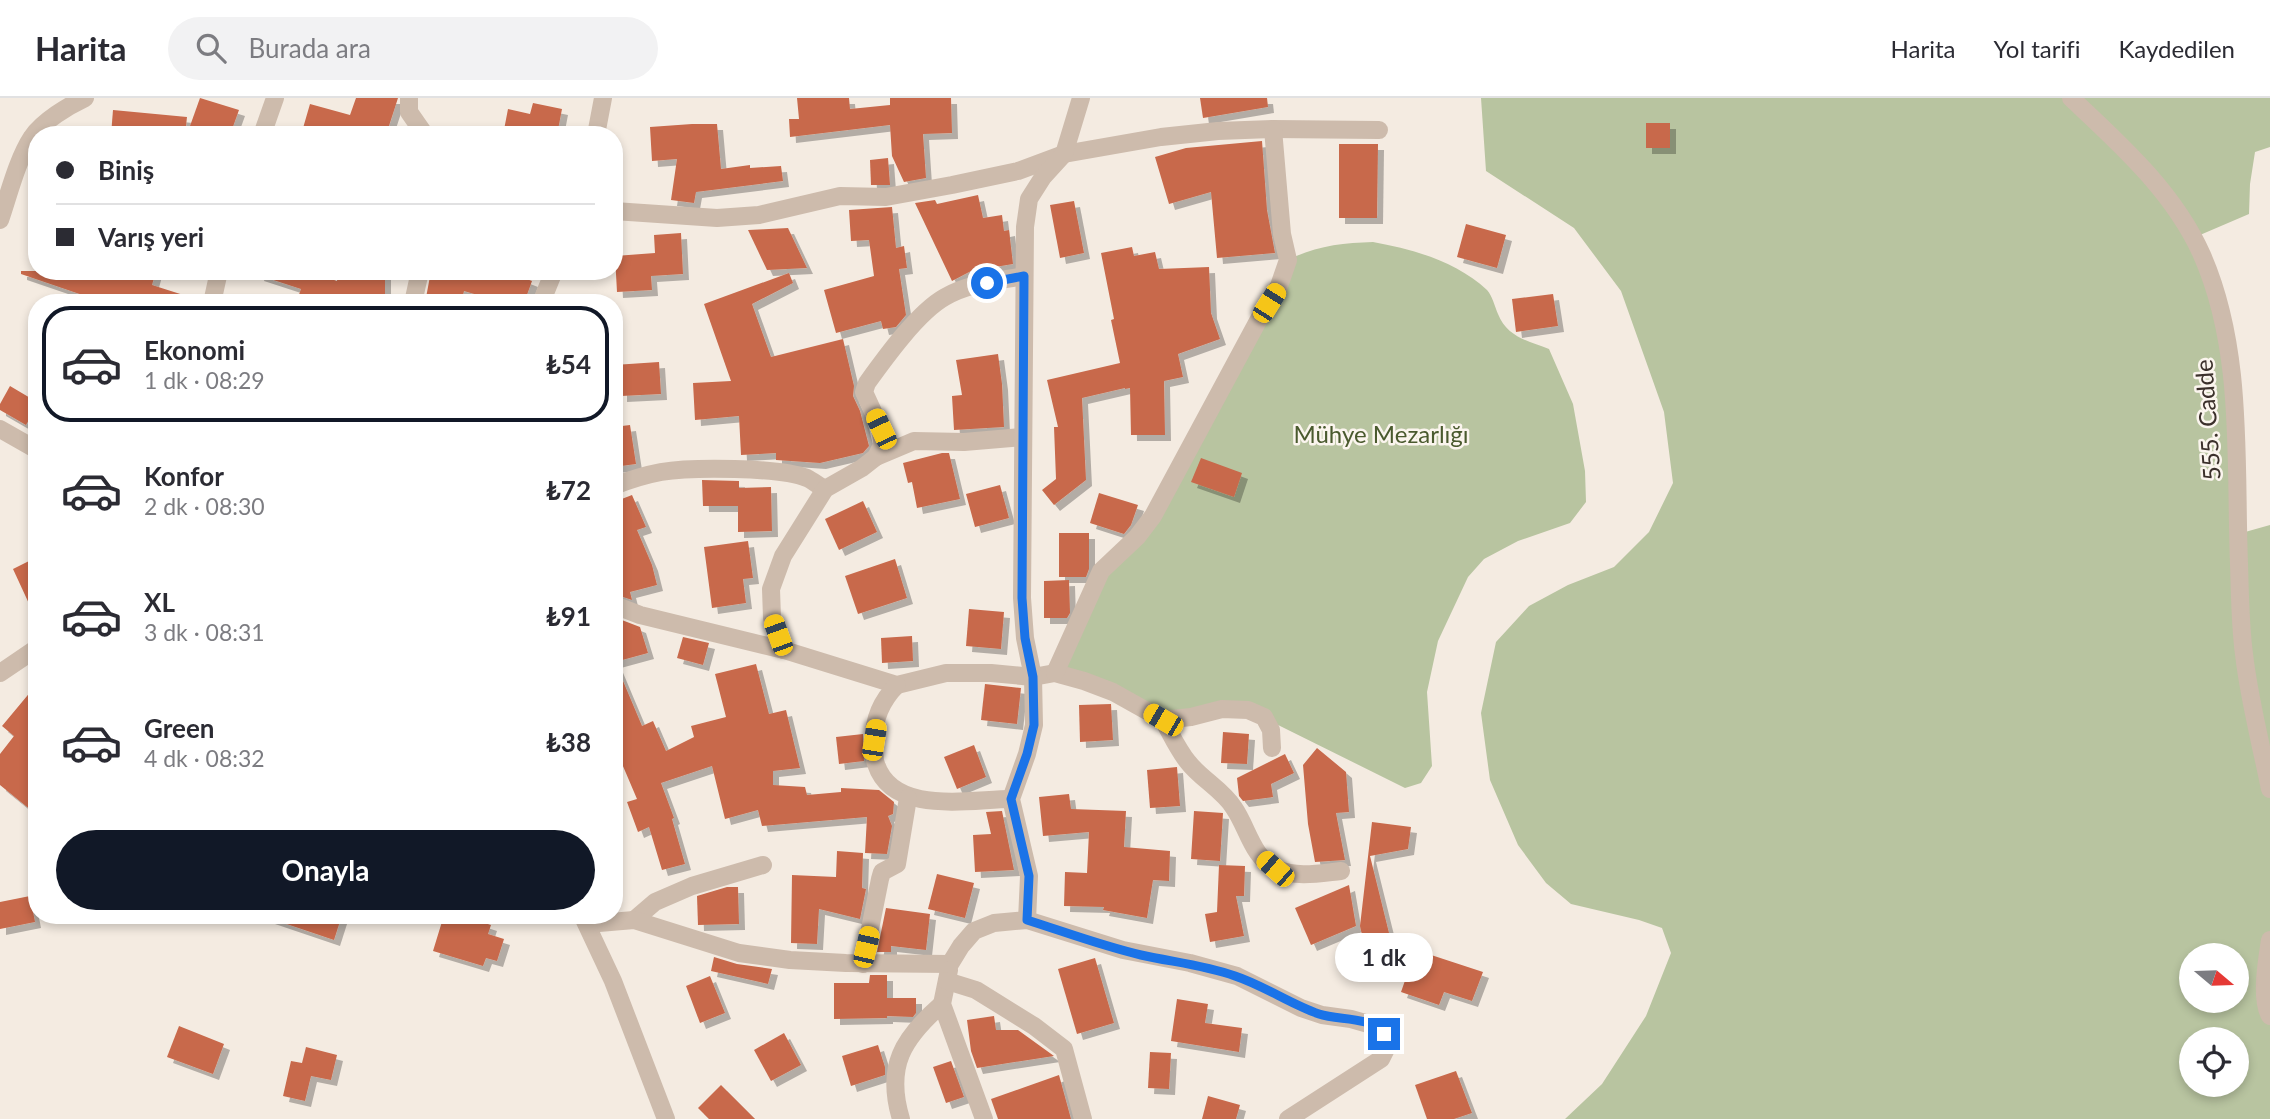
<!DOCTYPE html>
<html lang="tr">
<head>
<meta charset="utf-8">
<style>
  :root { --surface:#fff; --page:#f2f2f3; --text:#2b2b33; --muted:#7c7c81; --line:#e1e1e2; --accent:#111827 }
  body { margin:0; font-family:Lato,sans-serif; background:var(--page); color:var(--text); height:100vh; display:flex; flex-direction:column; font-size:26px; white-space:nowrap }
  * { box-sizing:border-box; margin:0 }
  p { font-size:23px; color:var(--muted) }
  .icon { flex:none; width:38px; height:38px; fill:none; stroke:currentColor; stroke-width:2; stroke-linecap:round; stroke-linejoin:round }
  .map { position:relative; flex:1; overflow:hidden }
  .drawer { position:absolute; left:28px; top:196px; width:595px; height:630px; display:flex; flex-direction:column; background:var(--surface); border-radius:28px; box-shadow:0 4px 10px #0003 }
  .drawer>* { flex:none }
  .hud { position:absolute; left:28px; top:28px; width:595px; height:154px; border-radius:28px; box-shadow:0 4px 10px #0003; display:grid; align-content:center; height:154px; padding:0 28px; background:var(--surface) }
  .needle { width:46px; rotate:109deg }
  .tools { position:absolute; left:2179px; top:845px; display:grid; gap:14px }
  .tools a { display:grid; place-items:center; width:70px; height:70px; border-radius:50%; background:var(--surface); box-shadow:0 4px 10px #0003; font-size:35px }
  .end { position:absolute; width:32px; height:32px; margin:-16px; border:9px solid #1a73e8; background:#fff; box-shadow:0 0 0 4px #fff }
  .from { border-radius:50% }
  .bubble { position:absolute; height:49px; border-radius:24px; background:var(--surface); box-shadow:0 4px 10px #0003; font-size:23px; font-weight:700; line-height:49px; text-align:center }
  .car { position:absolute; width:21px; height:42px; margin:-21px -10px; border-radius:9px; box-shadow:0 0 5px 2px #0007; background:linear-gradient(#f5c518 24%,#345 0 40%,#f5c518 0 76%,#345 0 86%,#f5c518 0) }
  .hud b { display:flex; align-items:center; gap:24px; height:66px; font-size:26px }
  .hud b+b { border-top:2px solid var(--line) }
  .hud i { width:18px; height:18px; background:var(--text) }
  ul { padding:12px 0 0; list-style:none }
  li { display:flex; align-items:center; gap:21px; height:116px; margin:0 14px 10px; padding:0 14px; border:4px solid transparent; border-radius:28px }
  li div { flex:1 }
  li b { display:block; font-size:26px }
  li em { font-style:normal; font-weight:700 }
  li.current { border-color:var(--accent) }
  li>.icon { width:63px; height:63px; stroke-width:1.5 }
  .action { display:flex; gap:14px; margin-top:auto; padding:14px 28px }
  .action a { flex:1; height:80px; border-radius:42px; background:var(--accent); color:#fff; font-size:28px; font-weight:700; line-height:80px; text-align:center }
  header { display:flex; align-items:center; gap:42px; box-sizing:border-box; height:98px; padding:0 35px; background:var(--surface); border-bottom:2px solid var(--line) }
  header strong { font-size:33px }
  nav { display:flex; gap:38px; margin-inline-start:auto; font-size:24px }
  .search { width:490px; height:63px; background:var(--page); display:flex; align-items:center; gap:18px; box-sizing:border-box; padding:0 24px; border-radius:38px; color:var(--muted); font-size:26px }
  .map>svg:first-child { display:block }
  .green { fill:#b8c4a0; fill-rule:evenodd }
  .building { fill:#c8694b; filter:url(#shadow) }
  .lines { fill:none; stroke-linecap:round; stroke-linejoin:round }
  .minor { stroke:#cdbbac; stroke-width:18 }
  .route { stroke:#1a73e8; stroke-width:9 }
  .labels { text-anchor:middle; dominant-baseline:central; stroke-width:5; stroke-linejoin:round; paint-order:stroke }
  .street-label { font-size:24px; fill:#3b302b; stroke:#fbf5ee }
  .park-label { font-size:24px; fill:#4a5a2e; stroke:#fbf5ee }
</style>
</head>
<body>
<header>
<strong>Harita</strong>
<div class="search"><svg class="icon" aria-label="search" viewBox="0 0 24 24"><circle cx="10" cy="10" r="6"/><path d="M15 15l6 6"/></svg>Burada ara</div>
<nav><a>Harita</a><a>Yol tarifi</a><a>Kaydedilen</a></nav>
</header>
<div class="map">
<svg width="2270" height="1021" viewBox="0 0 2270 1021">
  <defs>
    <filter id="shadow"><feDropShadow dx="6" dy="6" stdDeviation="0" flood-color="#0004"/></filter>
  </defs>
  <rect width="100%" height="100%" fill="#f4ebe1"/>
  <g class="green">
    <path d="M1481,0h789v49l-15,5 -5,32 -1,30 -56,24 27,69 18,227 32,-9v594h-705l37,-35 44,-68 25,-63 -9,-25 -23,-8 -68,-16 -25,-21 -28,-38 -28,-65 -9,-67 15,-71 33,-36 39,-21 46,-18 35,-35 24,-49 -9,-71 -43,-121 -47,-63 -88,-57zM2191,858h45v45h-45zM2191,942h45v45h-45z"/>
    <path d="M1373,144c39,7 83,19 114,48 5,5 8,17 11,24 9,23 30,27 51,35l24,55 12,67 1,31 -16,21 -52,18 -34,18 -16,18 -30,64 -11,51 5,74 -11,17 -16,5 -157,-78 -85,10 -108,-47 46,-102 36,-34 151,-277c27,-14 54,-17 85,-18z"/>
  </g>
  <g class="building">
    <polygon points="200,0 239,12 230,37 214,37 190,28"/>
    <polygon points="356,0 398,0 386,37 301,37 310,6 350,17"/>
    <polygon points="797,0 849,0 850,11 890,7 890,0 951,0 952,35 923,36 926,80 904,84 892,58 890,27 790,39 789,21 799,21"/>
    <polygon points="1200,0 1267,0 1268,9 1203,20"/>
    <polygon points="533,5 562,11 557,37 503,37 508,11 530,16"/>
    <polygon points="113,12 187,19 185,37 111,37"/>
    <rect x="1646" y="25" width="24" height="25"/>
    <polygon points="692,26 717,26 721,71 750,67 750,70 781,68 783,83 696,94 694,105 671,102 677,61 652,63 650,29"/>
    <polygon points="1262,43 1267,112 1275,155 1217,160 1211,94 1169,106 1155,59 1186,50"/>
    <polygon points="1339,46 1378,46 1377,120 1339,120"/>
    <polygon points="888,60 890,87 871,87 870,62"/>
    <polygon points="978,97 983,120 1002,117 1004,133 1009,132 1013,166 971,173 952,183 915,105 935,102 937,106"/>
    <polygon points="1074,103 1084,155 1060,160 1050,107"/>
    <polygon points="892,109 896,150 904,148 907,170 899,171 906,217 896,229 883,231 881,223 836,235 824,192 874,178 869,142 851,143 849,112"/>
    <polygon points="1466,126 1506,137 1497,170 1457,159"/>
    <polygon points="788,130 807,170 767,172 748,132"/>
    <polygon points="681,135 683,176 651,178 652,192 617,194 615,158 655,155 654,137"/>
    <polygon points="1132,149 1134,158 1155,154 1159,171 1209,169 1211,215 1220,241 1178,256 1183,279 1164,283 1165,337 1131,337 1130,290 1125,291 1125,290 1082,300 1086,382 1054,407 1042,392 1056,381 1054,329 1058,329 1047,282 1120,265 1111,222 1114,221 1101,155"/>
    <polygon points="21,173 156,173 152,187 196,201 196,205 106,205 21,176"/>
    <polygon points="259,173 309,173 337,183 338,173 385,173 385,205 296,205 301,191 258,177"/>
    <polygon points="431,173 470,173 486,176 487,173 489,173 504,178 506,173 532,183 524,205 505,205 464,193 461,205 425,205"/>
    <polygon points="789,175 793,185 752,206 771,259 843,241 854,288 853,298 860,313 869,348 863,355 820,365 776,362 776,355 741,357 739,318 695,322 693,285 731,283 704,206"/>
    <polygon points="1553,196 1558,228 1516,234 1512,201"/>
    <polygon points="998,256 1002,286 1004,329 954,332 952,298 962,297 956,262"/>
    <polygon points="659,264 661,296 621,298 621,286 614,286 614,267"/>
    <polygon points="10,288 37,304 37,308 26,327 0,312 0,306"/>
    <polygon points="630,327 636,366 614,369 614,329"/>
    <polygon points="942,355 949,355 960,401 917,410 912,384 908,385 903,365"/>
    <polygon points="1201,360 1242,375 1234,399 1191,384"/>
    <polygon points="702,382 739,383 739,390 771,389 772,433 738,434 738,408 703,408"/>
    <polygon points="1000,387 1009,420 975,429 966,396"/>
    <polygon points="1099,395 1138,407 1131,427 1124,436 1090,425"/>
    <polygon points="632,397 646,429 637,432 652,467 657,487 630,494 632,502 614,496 614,404"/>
    <polygon points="863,403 877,434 839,452 825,421"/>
    <polygon points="1059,435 1089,435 1089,471 1086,479 1059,479"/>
    <polygon points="748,443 753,480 743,481 746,505 712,510 704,449"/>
    <polygon points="37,459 37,523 13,471"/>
    <polygon points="895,461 907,500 858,516 845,478"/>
    <polygon points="1069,482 1070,515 1067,520 1044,520 1044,483"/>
    <polygon points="969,511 1004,514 1001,551 966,548"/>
    <polygon points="614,519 640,529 648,555 615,564 642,628 653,623 666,653 694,639 691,628 726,619 715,576 756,566 769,616 786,612 800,670 773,673 773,687 805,689 807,697 841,694 841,690 879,692 894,704 893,716 888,718 892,728 887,756 865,755 867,719 762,728 758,712 725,721 712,668 661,685 674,720 672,721 685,766 662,772 649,729 638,734 627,704 637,701 614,647"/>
    <polygon points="912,538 913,563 882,565 881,540"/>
    <polygon points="683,539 709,545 703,567 677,560"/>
    <polygon points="37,586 37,717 0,687 0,656 14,638 2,628"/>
    <polygon points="985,586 1021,590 1017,626 981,622"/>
    <polygon points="1111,606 1113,642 1080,644 1079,607"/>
    <polygon points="1223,634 1249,636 1247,666 1221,665"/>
    <polygon points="863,636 864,663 839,666 836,639"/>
    <polygon points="974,647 986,679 957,691 944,659"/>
    <polygon points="1317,650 1346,674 1349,714 1336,715 1345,762 1315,764 1308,726 1303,667"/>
    <polygon points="1285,656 1294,675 1271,686 1273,699 1243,703 1239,698 1237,680"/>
    <polygon points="1177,669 1180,708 1150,710 1147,672"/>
    <polygon points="1069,696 1071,711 1126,713 1124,749 1170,753 1169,783 1153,782 1147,820 1103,812 1104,809 1064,808 1065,774 1087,775 1089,734 1043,738 1039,699"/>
    <polygon points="1002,713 1014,772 975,774 973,737 991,736 986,714"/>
    <polygon points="1194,713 1223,715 1220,763 1191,761"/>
    <polygon points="1372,724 1411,729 1408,751 1370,758 1390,839 1364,846 1360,828"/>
    <polygon points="837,753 863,755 862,790 866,791 860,821 819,811 817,846 791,845 792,777 836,779"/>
    <polygon points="1219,767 1245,768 1244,798 1236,798 1244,838 1210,844 1205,816 1217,814"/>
    <polygon points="937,776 974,785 965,820 928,811"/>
    <polygon points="1349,787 1356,828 1311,847 1295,810"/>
    <polygon points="727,789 738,789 739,826 698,827 697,798"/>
    <polygon points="30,798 35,824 0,831 0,804"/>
    <polygon points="886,810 930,816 926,852 891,848 891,854 877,854"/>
    <polygon points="269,817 342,817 334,842 269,820"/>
    <polygon points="444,817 460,817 491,827 488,836 504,841 497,863 486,860 483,868 433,853"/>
    <polygon points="1415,854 1422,854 1483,874 1472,903 1444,894 1439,907 1401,894"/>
    <polygon points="714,859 737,866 772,871 768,886 711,873"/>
    <polygon points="1095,860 1114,925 1077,936 1058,871"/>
    <polygon points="870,877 887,877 887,900 916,900 916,915 913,919 887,918 887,920 834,921 834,885 869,885"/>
    <polygon points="710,878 725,915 700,925 686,888"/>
    <polygon points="1177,901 1208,906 1205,925 1242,930 1239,954 1171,943"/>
    <polygon points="994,918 996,932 1018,932 1054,958 977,970 971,953 967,922"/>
    <polygon points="179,928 224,946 213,976 167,959"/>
    <polygon points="784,935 801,967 771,983 754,952"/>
    <polygon points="878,947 885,969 885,977 851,988 842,958"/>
    <polygon points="306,949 337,957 331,982 311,978 305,1003 283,998 291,963 302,965"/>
    <polygon points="1150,954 1171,955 1169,991 1148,990"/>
    <polygon points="951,963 964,999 946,1005 933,969"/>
    <polygon points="1456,973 1472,1015 1454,1021 1427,1021 1415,987"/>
    <polygon points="1059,977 1071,1021 998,1021 991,1001"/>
    <polygon points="721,987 755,1021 709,1021 698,1010"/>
    <polygon points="1208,998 1240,1007 1236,1021 1202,1021"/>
  </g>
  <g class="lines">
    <g class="minor">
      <polyline points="409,0 409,14 425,37"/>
      <path d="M2071,0c49,46 103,94 131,157 42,95 33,208 37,309 1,29 1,60 5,90 5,45 17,90 26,135"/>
      <polyline points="262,37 275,0"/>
      <polyline points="596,37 603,0"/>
      <polyline points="614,113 717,120 759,117 840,98 886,99 952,87 1018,73 1064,56 1161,39 1218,33 1273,31 1379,32"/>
      <path d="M0,122c9,-26 17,-60 32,-83 11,-16 36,-31 53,-39"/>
      <polyline points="212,205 219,173"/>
      <polyline points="413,205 420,173"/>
      <polyline points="541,205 554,173"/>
      <polyline points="0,331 37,352"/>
      <polyline points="876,359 914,343 964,344 1022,339"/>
      <path d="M614,388c15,-6 31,-11 47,-14 30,-5 118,-5 146,6 6,3 12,8 18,11"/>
      <polyline points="614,507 640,517 784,552 897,587 946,575 991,575 1033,579 1055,575 1084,583 1113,594 1163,622 1191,619 1222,611 1248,612 1264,619 1271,632 1272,650"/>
      <path d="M784,552l-12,-32 -1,-29 12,-33 42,-67 37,-21 14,-11 6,-12 -1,-16 -17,-37 3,-9c18,-25 51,-71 78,-86 24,-14 53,-16 79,-21"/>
      <polyline points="0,575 37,550"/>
      <polyline points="1055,575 1101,473 1137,439 1153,418 1259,221 1279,188 1288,162 1282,136 1273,31"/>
      <path d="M897,587c-17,17 -25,39 -23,63 1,5 0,12 2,16 17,52 94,35 135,35"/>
      <path d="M1163,622c8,14 15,30 25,42 13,17 35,28 46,46 14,20 18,50 43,61 19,9 44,4 64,2"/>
      <polyline points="582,817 613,883 666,1021"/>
      <polyline points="634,822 655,804 692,788 763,767"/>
      <polyline points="1027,822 1029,778 1011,701 1027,656 1034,627 1033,579 1025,540 1022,500 1025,129 1029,101 1043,79 1064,56 1081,0"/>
      <polyline points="587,826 634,822 739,855 790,862 846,865 950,866 961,848 974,833 994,825 1027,822 1123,852 1190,865 1237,878 1301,910 1322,917 1351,921 1372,927 1379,931 1386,944 1386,951 1381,961 1288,1021"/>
      <path d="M2270,842c-3,20 -10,59 0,76"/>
      <polyline points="863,866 880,781 882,774 897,766 908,700"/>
      <polyline points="949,872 942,906 984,1021"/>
      <polyline points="947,883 976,892 1034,928 1064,951 1083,1021"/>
      <path d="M901,1021c-16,-53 2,-81 41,-115"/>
    </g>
  </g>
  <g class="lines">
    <path class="route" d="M987,185l37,-7 -2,322 3,40 8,39 1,48 -7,29 -16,45 18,77 -2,44c38,12 75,26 114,35 31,7 63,10 94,21 30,10 55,28 84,38 21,7 49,1 65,20"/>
  </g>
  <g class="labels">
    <g class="street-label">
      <text transform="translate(2207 322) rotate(-94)">555. Cadde</text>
    </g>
    <g class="park-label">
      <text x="1381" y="335">Mühye Mezarlığı</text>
    </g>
  </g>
</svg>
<div class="tools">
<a><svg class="needle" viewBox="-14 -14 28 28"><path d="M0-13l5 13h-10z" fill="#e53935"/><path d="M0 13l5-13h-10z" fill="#7c7c81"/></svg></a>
<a><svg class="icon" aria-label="locate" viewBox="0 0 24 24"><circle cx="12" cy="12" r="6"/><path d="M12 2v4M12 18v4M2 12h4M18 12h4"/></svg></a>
</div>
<i class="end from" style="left:987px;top:185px"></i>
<i class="end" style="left:1384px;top:936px"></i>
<div class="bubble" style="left:1335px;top:835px;width:98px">1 dk</div>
<i class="car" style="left:1269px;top:205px;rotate:32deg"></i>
<i class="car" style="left:881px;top:331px;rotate:335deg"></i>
<i class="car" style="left:778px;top:537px;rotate:340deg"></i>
<i class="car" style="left:1163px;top:622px;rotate:300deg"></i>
<i class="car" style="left:874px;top:642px;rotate:9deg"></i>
<i class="car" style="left:1275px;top:771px;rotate:311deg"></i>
<i class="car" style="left:866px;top:849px;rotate:13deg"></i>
<div class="hud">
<b><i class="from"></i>Biniş</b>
<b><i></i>Varış yeri</b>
</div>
<section class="drawer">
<ul>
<li class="current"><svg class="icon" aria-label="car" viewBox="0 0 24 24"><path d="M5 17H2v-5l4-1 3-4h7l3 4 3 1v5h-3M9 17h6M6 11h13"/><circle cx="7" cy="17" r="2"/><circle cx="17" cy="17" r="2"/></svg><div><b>Ekonomi</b><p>1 dk · 08:29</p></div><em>₺54</em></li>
<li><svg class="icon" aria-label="car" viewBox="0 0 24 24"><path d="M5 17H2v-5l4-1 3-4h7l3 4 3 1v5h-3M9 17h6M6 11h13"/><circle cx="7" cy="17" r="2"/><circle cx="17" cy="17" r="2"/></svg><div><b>Konfor</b><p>2 dk · 08:30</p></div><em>₺72</em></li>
<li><svg class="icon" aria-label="car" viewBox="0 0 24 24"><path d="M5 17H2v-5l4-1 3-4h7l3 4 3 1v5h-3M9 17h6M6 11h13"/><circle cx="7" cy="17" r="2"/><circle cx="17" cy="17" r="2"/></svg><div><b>XL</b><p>3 dk · 08:31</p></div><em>₺91</em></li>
<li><svg class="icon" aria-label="car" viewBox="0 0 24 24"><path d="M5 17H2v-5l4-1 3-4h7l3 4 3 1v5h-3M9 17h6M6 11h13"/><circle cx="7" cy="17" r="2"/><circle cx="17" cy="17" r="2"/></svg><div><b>Green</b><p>4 dk · 08:32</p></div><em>₺38</em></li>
</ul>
<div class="action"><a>Onayla</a></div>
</section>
</div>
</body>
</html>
